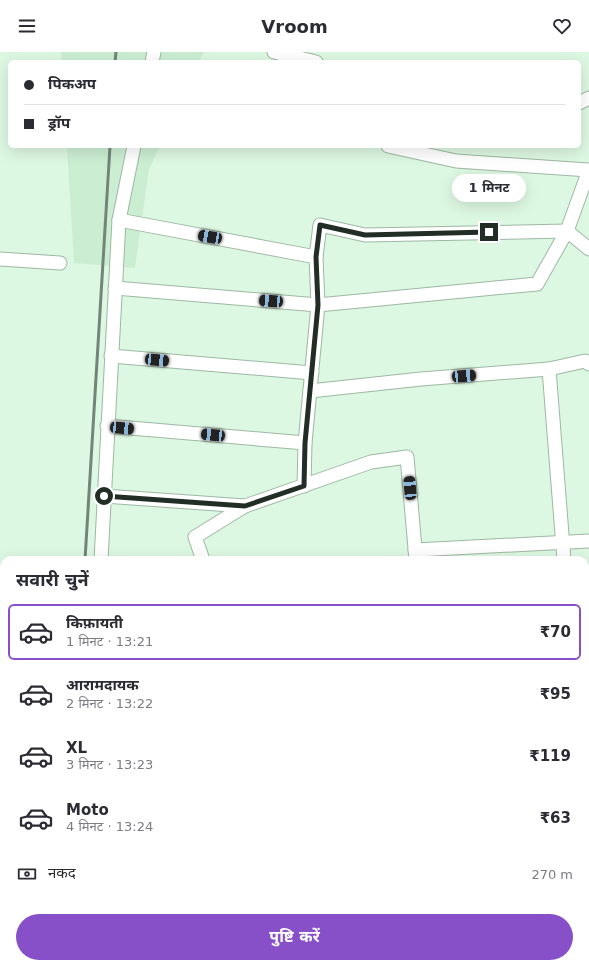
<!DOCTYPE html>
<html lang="hi">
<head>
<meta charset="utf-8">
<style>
  :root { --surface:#fff; --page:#f2f2f3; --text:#2b2b33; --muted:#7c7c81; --line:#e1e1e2; --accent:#8750c8 }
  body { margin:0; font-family:"DejaVu Sans","Noto Sans Devanagari",sans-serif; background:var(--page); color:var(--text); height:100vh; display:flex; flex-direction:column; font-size:15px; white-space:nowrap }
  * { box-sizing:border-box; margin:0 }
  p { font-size:13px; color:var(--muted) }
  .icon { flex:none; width:22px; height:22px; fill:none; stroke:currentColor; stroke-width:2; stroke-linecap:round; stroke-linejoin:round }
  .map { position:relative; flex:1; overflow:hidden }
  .panel { position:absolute; left:0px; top:504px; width:589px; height:412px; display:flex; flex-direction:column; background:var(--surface); border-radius:12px 12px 0 0; box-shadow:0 4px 16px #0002 }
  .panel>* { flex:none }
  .guide { position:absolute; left:8px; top:8px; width:573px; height:88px; border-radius:6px; box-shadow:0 4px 16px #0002; display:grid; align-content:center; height:88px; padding:0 16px; background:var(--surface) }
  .end { position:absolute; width:18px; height:18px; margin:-9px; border:5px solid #222d25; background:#fff; box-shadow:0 0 0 2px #fff }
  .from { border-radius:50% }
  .bubble { position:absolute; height:28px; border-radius:14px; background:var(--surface); box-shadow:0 4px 16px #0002; font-size:13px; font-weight:700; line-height:28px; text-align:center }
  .car { position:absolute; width:12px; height:24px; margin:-12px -6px; border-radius:5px; box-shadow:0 0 3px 1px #0007; background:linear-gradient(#222 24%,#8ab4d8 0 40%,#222 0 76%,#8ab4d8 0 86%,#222 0) }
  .guide b { display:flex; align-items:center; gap:14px; height:38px; font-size:15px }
  .guide b+b { border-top:1px solid var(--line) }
  .guide i { width:10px; height:10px; background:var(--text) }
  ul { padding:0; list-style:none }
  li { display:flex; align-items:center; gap:12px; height:56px; margin:0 8px 6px; padding:0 8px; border:2px solid transparent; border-radius:6px }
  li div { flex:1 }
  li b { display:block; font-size:15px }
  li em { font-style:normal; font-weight:700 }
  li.current { border-color:var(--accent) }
  li>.icon { width:36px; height:36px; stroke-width:1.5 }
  h2 { padding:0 16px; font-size:18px; line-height:48px }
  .pay { display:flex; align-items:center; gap:10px; height:44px; padding:0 16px; font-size:15px }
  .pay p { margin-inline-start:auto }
  .action { display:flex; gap:8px; margin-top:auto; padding:8px 16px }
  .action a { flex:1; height:46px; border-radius:24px; background:var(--accent); color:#fff; font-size:16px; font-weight:700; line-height:46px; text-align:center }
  header { display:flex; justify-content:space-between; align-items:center; height:52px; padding:0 16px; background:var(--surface); font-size:18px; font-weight:700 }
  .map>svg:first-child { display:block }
  .built { fill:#cbeed3 }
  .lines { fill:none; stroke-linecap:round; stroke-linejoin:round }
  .street-casing { stroke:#9eb8a3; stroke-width:15 }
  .primary-casing { stroke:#599d6d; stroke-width:23 }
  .street { stroke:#fff; stroke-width:13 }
  .primary { stroke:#ade8bf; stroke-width:21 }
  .rail { stroke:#738578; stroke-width:3 }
  .route { stroke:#222d25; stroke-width:5 }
</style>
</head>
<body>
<header><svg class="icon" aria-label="menu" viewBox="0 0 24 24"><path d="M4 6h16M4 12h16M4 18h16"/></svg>Vroom<svg class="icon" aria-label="heart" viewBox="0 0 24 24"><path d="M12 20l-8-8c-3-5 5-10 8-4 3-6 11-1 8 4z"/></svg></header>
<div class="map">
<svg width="589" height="916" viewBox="0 0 589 916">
  <rect width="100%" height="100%" fill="#dcf7e2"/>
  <g class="built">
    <polygon points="61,0 204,0 199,10 62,10"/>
    <polygon points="67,94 160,94 149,117 135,216 74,211"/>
  </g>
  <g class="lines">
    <g class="street-casing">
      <g id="street">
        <polyline points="274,0 316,10"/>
        <polyline points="152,10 154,0"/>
        <polyline points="579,51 589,46"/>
        <polyline points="119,168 316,205 318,253 305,391 304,434"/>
        <polyline points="316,205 320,173 365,183 567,179 589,197"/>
        <polyline points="0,207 60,211"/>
        <polyline points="115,236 318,253 537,232 567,179 589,118 456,109 388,94"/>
        <polyline points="111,304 312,321"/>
        <polyline points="549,317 564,508"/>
        <polyline points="310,339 421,327 549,317 585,309 589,312"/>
        <polyline points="107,374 305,391"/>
        <polyline points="104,444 245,454"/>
        <polyline points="415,498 589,489"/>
        <polyline points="101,508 119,168 134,94"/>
        <polyline points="203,508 195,485 245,454 371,410 407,405 416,508"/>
        <polyline points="585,708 589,708"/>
        <polyline points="0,718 4,718"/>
        <polyline points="585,759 589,759"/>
        <polyline points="585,871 589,869"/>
        <polyline points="167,912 174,916"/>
        <polyline points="89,916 89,912"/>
        <polyline points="464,916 474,912"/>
      </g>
    </g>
    <g class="primary-casing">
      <g id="primary">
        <polyline points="0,734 4,734"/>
        <polyline points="585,736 589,736"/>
      </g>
    </g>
    <use href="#street" class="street"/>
    <use href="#primary" class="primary"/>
    <g class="rail">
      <polyline points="115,10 116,0"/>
      <polyline points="85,508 110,94"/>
      <polyline points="59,916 59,912"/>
    </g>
  </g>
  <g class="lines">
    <polyline class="route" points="104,444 245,454 304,434 305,391 318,253 316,205 320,173 365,183 489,180"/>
  </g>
</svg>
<i class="end from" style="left:104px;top:444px"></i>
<i class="end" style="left:489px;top:180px"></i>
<div class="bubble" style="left:452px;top:122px;width:74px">1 मिनट</div>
<i class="car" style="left:210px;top:185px;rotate:280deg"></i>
<i class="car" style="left:271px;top:249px;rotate:274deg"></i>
<i class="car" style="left:157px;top:308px;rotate:95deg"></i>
<i class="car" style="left:464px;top:324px;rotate:86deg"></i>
<i class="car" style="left:122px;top:376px;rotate:95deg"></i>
<i class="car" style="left:213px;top:383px;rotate:275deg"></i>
<i class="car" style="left:410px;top:436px;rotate:355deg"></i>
<div class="guide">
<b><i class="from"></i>पिकअप</b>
<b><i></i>ड्रॉप</b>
</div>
<section class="panel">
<h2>सवारी चुनें</h2>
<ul>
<li class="current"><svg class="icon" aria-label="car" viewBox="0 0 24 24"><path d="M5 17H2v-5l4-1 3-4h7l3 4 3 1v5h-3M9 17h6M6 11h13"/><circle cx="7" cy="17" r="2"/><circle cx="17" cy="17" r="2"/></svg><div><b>किफ़ायती</b><p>1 मिनट · 13:21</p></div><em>₹70</em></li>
<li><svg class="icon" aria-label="car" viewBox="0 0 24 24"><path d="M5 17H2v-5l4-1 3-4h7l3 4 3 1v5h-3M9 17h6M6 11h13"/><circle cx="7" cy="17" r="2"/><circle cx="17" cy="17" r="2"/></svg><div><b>आरामदायक</b><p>2 मिनट · 13:22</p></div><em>₹95</em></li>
<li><svg class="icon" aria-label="car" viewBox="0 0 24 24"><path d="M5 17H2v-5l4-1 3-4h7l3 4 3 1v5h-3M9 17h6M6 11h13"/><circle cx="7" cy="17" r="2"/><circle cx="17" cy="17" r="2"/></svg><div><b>XL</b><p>3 मिनट · 13:23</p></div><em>₹119</em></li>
<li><svg class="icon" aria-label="car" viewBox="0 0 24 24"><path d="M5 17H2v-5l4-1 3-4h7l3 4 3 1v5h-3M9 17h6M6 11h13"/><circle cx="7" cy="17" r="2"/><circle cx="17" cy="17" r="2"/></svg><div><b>Moto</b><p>4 मिनट · 13:24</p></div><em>₹63</em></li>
</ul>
<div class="pay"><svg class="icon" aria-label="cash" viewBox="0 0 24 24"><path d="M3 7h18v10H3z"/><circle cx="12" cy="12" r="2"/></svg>नकद<p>270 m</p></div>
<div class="action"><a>पुष्टि करें</a></div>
</section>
</div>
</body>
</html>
